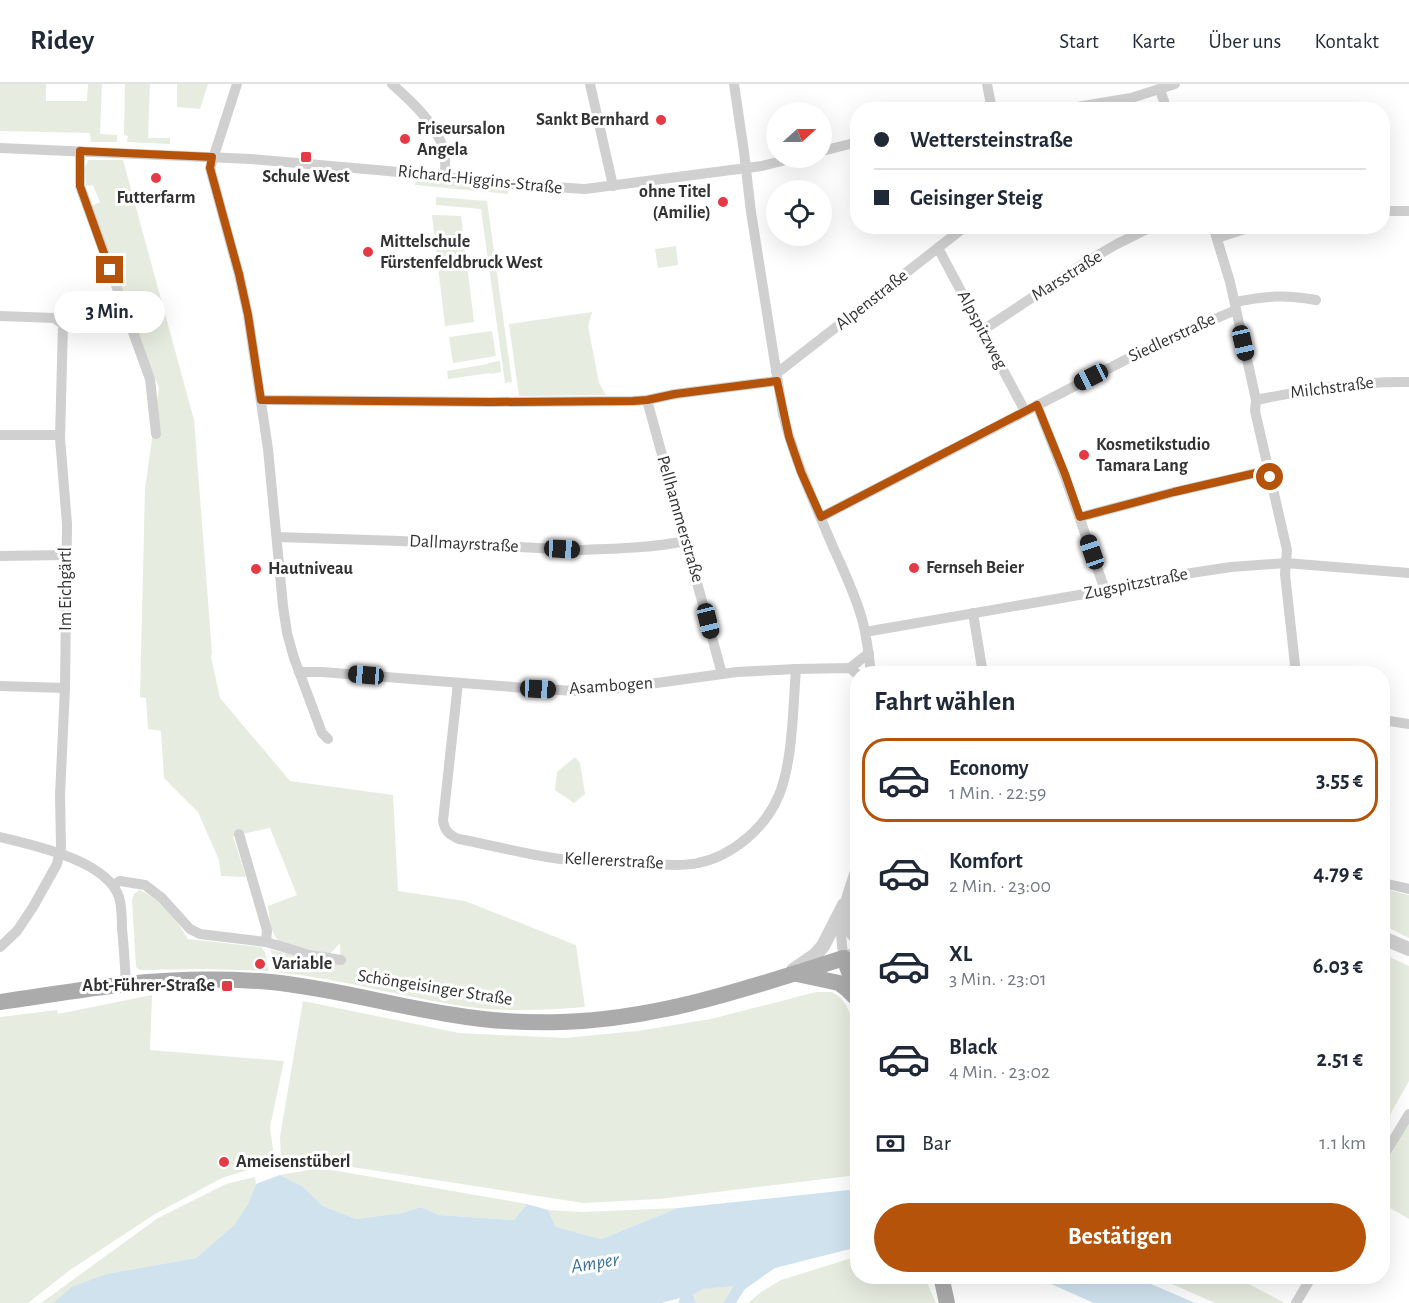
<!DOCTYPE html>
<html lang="de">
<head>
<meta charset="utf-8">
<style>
  :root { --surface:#fff; --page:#f2f2f3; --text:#1f2937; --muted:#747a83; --line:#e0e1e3; --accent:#b45309 }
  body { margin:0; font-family:"Alegreya Sans",sans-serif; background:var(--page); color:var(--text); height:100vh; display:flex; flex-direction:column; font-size:22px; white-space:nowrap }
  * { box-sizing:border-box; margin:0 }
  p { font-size:20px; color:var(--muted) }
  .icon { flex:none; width:33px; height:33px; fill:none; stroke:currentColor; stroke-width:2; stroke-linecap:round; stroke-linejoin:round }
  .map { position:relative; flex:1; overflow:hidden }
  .panel { position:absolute; left:850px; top:582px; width:540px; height:618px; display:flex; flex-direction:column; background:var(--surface); border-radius:24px; box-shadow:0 6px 24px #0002 }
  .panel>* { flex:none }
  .hud { position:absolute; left:850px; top:18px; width:540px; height:132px; border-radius:24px; box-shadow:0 6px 24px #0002; display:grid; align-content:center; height:132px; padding:0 24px; background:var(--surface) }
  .needle { width:39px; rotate:69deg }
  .fabs { position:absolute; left:766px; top:18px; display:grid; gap:12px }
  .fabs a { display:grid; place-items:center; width:66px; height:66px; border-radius:50%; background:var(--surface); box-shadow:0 6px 24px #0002; font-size:30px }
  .end { position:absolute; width:27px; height:27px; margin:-14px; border:8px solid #b45309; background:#fff; box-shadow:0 0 0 3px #fff }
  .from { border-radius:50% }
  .bubble { position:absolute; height:42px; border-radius:21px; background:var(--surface); box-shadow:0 6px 24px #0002; font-size:20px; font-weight:700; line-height:42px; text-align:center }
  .car { position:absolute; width:18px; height:36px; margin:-18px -9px; border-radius:8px; box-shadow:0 0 4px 2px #0007; background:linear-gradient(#222 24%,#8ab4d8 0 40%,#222 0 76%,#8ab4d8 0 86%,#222 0) }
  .hud b { display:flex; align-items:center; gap:21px; height:57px; font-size:22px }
  .hud b+b { border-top:2px solid var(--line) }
  .hud i { width:15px; height:15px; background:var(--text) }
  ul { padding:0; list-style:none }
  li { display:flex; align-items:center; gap:18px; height:84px; margin:0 12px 9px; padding:0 12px; border:3px solid transparent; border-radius:24px }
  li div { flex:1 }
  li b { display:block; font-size:22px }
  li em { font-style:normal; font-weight:700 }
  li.on { border-color:var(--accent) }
  li>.icon { width:54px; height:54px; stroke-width:1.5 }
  h2 { padding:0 24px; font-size:27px; line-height:72px }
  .pay { display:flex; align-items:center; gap:15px; height:66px; padding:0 24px; font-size:22px }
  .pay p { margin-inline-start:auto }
  .primary-button { display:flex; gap:12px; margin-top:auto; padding:12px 24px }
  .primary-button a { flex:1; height:69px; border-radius:36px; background:var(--accent); color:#fff; font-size:24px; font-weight:700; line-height:69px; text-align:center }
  header { display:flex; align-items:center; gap:36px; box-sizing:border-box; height:84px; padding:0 30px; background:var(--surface); border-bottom:2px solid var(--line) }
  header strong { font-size:28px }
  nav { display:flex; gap:33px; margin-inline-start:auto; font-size:21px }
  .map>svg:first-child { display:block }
  .green { fill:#e6ecdf }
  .water { fill:#cfe2ee }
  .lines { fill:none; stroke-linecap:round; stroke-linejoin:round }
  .minor { stroke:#d0d0d0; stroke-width:10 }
  .tertiary { stroke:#d0d0d0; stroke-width:14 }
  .primary { stroke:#ababab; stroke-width:16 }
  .route { stroke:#b45309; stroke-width:8 }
  .poi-dot { fill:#e63946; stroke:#fff; stroke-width:2 }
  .labels { text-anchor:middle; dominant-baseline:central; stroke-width:6; stroke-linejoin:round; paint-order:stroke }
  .poi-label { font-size:18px; font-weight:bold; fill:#333; stroke:#fff; text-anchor:start }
  .street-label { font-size:18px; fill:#333; stroke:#fff }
  .water-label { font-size:20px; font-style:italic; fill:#3f7597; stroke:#fff }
</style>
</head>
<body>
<header>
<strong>Ridey</strong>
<nav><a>Start</a><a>Karte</a><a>Über uns</a><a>Kontakt</a></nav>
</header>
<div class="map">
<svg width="1409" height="1219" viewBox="0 0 1409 1219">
  <rect width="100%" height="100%" fill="#fff"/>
  <g class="green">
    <polygon points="0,0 46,0 46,17 87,17 88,0 102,0 100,50 117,51 117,58 91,58 90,49 0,47"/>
    <polygon points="125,0 150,0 148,54 170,54 170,60 127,58 128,52 124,51"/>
    <polygon points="177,0 208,0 200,25 177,23"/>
    <path d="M88,76h35l71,260 18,233 -1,4 9,41 70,83 103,14 5,96 67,10 111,44 9,62c-38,3 -77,5 -115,0 -66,-9 -130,-29 -196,-35l-3,-22 70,15 -1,-22 -10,11 -49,-11c-11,-9 -11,-23 -13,-37l29,-11 -27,-67 -37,8 13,41 -25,-1 -2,-16 -21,-48 -34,-34 -3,-47 -13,-2 -2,-31 -6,-1 5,-208 14,-101 -24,-61 -3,-14 -41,-107 9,-4 -7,-17 -7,1 -1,-18z"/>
    <polygon points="416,95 508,103 508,110 415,101"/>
    <polygon points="436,113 487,117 512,298 505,299 481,125 436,121"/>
    <polygon points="432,131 461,132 474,238 445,242"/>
    <polygon points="676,162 678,181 658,184 655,165"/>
    <polygon points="592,228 588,242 599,299 606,311 519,312 509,240"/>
    <polygon points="492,247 496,272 453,279 449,253"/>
    <polygon points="500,277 501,288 490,290 490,289 448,295 447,287 488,280 489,279"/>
    <polygon points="575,673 580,679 585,710 574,719 555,706 557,688"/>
    <polygon points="1383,805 1409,811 1409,854 1391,845 1388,840 1383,836"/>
    <path d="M139,806c23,9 37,29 49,49l73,8 4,5 4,19 -64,-2 -65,1 -4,-3 -4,-67 2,-6z"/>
    <polygon points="1383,870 1409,882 1409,997 1383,1043"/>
    <polygon points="816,908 832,908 841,914 847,923 858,949 858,1091 659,1115 583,1119 320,1078 281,1076 280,1053 303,917 459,949 565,954 637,947 711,935"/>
    <polygon points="152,911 150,966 284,977 270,1043 275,1080 251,1085 222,1094 155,1130 70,1186 28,1219 0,1219 0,933 57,926 58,930"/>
    <polygon points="1409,1039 1409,1135 1383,1120 1383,1084"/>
    <polygon points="320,1084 527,1120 514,1136 439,1131 421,1123 402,1129 356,1135 323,1122 302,1102 280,1091"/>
    <polygon points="255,1093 256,1100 248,1120 234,1141 196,1174 106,1190 71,1203 53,1219 41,1219 158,1134 226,1100"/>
    <polygon points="678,1124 601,1155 556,1143 548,1126 582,1128"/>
    <polygon points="858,1172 858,1192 922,1193 928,1201 936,1219 748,1219 761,1208 781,1196"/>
    <polygon points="1156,1193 1250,1193 1247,1199 1283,1218 1283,1219 1215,1219"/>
    <polygon points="733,1201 723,1219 696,1219 693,1211 703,1205"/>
  </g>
  <g class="water">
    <polygon points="280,1091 302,1102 323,1122 356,1135 402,1129 421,1123 439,1131 514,1136 527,1120 548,1126 556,1143 601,1155 678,1124 858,1105 858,1163 775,1184 745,1205 736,1219 723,1219 733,1202 703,1205 693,1211 696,1219 678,1219 680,1214 661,1219 53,1219 71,1203 106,1190 196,1174 234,1141 248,1120 256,1100"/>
    <polygon points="1035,1193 1135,1193 1195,1219 1094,1219"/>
  </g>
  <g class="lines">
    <g class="minor">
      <polyline points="237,0 210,84 239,191 248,231 268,365 283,522 287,549 294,574 322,649 328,655"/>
      <path d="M392,0c18,16 48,43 52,69 2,7 1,16 1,24"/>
      <polyline points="590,0 613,102"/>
      <path d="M734,0l10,68 7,60 32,202c11,46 32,90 50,133 11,24 22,47 29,72 5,18 7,36 9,55"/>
      <polyline points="987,0 992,26"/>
      <polyline points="1160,6 1167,26"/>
      <polyline points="1059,26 1131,14 1175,0"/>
      <polyline points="0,64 251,75 388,87 521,101 585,105 762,82 794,74"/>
      <polyline points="80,67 80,102 150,295 156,350"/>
      <polyline points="822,67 858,58"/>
      <polyline points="1383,127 1409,127"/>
      <polyline points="1213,142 1230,198 1256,316 1255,327 1287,466 1285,490 1296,590"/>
      <polyline points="1217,154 1254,142"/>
      <polyline points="938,164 1025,327"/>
      <path d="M1235,218c31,-6 50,-8 81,-2"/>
      <polyline points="0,232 54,234 63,240 60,354 67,440 65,604 60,711 61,763 57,780 33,823 17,847 0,863"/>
      <polyline points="983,246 1089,176 1117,160 1153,142"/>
      <polyline points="776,287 781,286 966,142"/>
      <polyline points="261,316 491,318 633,317 647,316 675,310 777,297"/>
      <polyline points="647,316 722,590"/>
      <path d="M1256,316c50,-10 101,-19 153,-18"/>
      <polyline points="1037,321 1064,390 1105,506"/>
      <polyline points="0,351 60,351"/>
      <polyline points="821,433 1131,273 1186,247 1236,226"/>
      <polyline points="1080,433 1174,408 1269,386"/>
      <path d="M277,453l123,4 179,9c33,-1 74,-2 106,-9"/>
      <polyline points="0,472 66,471"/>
      <polyline points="973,529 983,590"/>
      <polyline points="865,548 1102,507 1191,489 1231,483 1286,479 1409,489"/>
      <polyline points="850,584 869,569"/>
      <polyline points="299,588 322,588 538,605 577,607 620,604 737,588 796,585 850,584 858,591"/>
      <path d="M458,599l-15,138c2,10 6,14 16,18 31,6 62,14 94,19 29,4 61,5 91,6 17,0 37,3 54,-1 35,-7 68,-36 81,-68 14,-34 14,-89 17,-126"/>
      <polyline points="0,602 65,604"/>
      <polyline points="1383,636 1409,640"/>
      <polyline points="239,750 267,846 266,858"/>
      <path d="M0,753c35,9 106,23 119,60 3,10 3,21 3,32 2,18 3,37 4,55"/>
      <polyline points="1383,799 1409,805"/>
      <polyline points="113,801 120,797 145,801 162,814 190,845 200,850 266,858 310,871 341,876"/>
      <path d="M844,874c-8,-37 2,-61 14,-95"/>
      <polyline points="1383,1073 1409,1030"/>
      <polyline points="1296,1219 1312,1192"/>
    </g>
    <g class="tertiary">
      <polyline points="844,821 851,847 858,856"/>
      <polyline points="1383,854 1409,865"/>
      <polyline points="844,874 858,870"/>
      <polyline points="793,886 815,871 823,862 844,821"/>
    </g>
    <g class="primary">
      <polyline points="797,890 839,899 847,905 857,915"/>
      <path d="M0,918c42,-6 84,-13 126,-18 47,-5 97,-6 145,-2 62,6 122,24 183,33 35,6 72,8 108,7 99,-3 189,-35 282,-64l14,39"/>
      <polyline points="941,1192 947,1219"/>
    </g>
  </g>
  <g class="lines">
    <polyline class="route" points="110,186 80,102 80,67 212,73 210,84 239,190 248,231 261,316 491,318 633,317 647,316 675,310 777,297 789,353 801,388 821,433 1037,321 1065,390 1080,433 1174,408 1269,386 1270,393"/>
  </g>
  <g class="poi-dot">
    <circle cx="661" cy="36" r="6"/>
    <circle cx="405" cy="55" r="6"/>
    <rect x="300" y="67" width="12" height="12" rx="3"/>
    <circle cx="156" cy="94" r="6"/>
    <circle cx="723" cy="118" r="6"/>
    <circle cx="368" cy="168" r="6"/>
    <circle cx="1084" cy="371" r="6"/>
    <circle cx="914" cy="484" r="6"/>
    <circle cx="256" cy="485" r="6"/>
    <circle cx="260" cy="880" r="6"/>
    <rect x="221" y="896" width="12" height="12" rx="3"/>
    <circle cx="224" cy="1078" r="6"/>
  </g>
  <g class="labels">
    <g class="poi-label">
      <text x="649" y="36" text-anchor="end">Sankt Bernhard</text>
      <text x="417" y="45">Friseursalon<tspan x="417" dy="21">Angela</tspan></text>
      <text x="306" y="93" text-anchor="middle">Schule West</text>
      <text x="711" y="108" text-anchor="end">ohne Titel<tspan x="711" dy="21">(Amilie)</tspan></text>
      <text x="156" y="114" text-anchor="middle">Futterfarm</text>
      <text x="380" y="158">Mittelschule<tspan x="380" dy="21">Fürstenfeldbruck West</tspan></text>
      <text x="1096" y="361">Kosmetikstudio<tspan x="1096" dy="21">Tamara Lang</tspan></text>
      <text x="926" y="484">Fernseh Beier</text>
      <text x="268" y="485">Hautniveau</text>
      <text x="272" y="880">Variable</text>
      <text x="215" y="902" text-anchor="end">Abt-Führer-Straße</text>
      <text x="236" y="1078">Ameisenstüberl</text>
    </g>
    <g class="street-label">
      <text transform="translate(480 96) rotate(6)">Richard-Higgins-Straße</text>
      <text transform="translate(1067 192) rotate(-32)">Marsstraße</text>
      <text transform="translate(872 216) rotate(-38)">Alpenstraße</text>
      <text transform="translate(982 246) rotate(62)">Alpspitzweg</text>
      <text transform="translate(1172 254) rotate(-25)">Siedlerstraße</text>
      <text transform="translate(1332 304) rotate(-7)">Milchstraße</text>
      <text transform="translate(680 435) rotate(74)">Pellhammerstraße</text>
      <text transform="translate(464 460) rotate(3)">Dallmayrstraße</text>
      <text transform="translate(1136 500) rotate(-11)">Zugspitzstraße</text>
      <text transform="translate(66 505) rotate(-90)">Im Eichgärtl</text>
      <text transform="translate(611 602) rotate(-4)">Asambogen</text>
      <text transform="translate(614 777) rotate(3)">Kellererstraße</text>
      <text transform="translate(435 904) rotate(9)">Schöngeisinger Straße</text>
    </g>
    <g class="water-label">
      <text transform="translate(595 1179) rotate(-9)">Amper</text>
    </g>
  </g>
</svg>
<div class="fabs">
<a><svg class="needle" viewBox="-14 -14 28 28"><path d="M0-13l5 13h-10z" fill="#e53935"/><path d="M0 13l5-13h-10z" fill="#747a83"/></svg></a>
<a><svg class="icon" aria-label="locate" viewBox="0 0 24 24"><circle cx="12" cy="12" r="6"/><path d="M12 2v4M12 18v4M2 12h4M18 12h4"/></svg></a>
</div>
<i class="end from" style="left:1270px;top:393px"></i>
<i class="end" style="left:110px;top:186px"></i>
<div class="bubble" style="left:54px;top:207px;width:111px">3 Min.</div>
<i class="car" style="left:1243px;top:259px;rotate:167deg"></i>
<i class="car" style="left:1091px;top:293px;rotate:243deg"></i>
<i class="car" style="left:562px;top:465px;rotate:93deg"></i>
<i class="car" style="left:1092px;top:468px;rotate:341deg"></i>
<i class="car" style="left:708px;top:537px;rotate:166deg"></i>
<i class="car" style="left:366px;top:591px;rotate:275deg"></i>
<i class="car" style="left:538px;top:605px;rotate:93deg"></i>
<div class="hud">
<b><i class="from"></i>Wettersteinstraße</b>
<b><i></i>Geisinger Steig</b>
</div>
<section class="panel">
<h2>Fahrt wählen</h2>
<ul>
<li class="on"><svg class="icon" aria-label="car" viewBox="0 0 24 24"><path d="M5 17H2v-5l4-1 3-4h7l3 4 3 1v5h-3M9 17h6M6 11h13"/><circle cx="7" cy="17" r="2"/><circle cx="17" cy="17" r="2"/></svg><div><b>Economy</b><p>1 Min. · 22:59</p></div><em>3.55 €</em></li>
<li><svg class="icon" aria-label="car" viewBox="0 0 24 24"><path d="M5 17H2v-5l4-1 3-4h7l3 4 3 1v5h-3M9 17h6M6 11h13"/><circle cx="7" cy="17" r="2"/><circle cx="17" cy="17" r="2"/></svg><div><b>Komfort</b><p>2 Min. · 23:00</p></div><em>4.79 €</em></li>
<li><svg class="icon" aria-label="car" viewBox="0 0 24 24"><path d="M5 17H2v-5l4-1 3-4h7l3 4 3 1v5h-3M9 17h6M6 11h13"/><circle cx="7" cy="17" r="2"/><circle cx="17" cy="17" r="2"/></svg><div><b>XL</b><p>3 Min. · 23:01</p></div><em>6.03 €</em></li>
<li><svg class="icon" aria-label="car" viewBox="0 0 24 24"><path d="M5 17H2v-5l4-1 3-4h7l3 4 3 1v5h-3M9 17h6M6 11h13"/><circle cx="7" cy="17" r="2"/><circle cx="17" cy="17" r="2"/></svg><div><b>Black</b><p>4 Min. · 23:02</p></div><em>2.51 €</em></li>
</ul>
<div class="pay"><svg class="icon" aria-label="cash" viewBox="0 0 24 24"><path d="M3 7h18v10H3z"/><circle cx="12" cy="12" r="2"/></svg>Bar<p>1.1 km</p></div>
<div class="primary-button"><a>Bestätigen</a></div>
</section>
</div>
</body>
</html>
